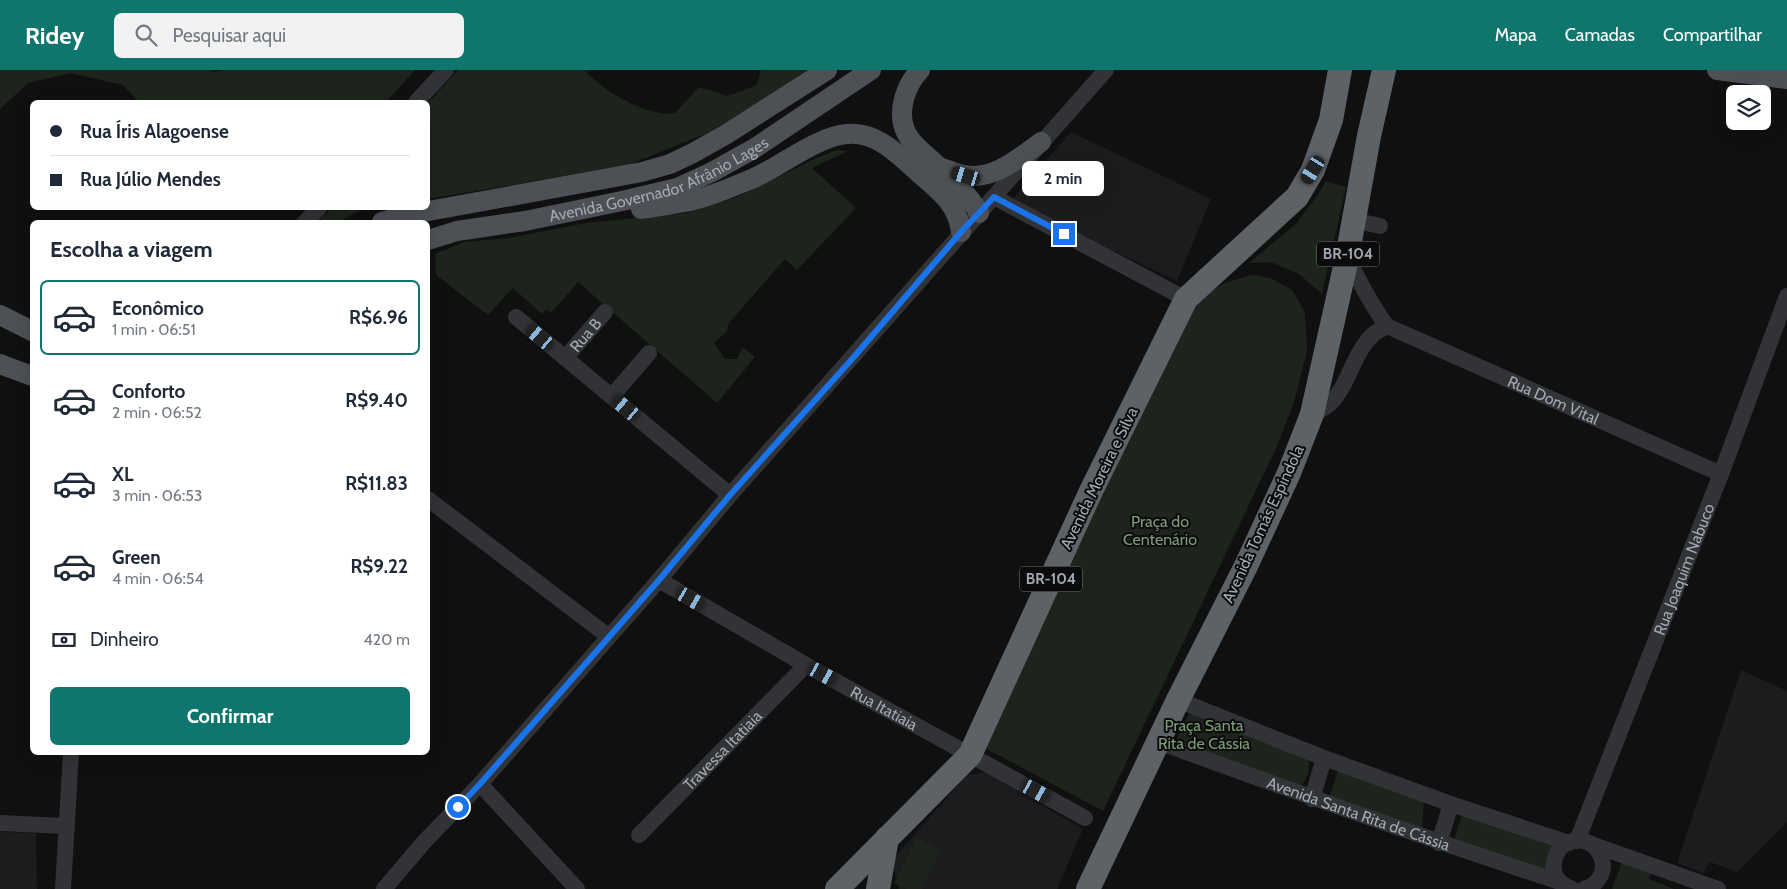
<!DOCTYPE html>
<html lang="pt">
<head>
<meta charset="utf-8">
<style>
  :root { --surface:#fff; --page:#f2f2f3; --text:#1f2937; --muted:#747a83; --line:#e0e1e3; --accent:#0f766e }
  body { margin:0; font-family:Cabin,sans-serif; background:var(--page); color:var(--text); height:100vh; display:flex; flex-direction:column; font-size:19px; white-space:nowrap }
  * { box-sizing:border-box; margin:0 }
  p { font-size:16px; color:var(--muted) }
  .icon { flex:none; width:28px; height:28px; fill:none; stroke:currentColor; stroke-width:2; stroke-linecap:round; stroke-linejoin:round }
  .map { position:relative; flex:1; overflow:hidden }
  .panel { position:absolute; left:30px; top:150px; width:400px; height:535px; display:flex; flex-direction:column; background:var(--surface); border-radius:8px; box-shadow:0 5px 20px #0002 }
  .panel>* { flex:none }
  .top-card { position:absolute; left:30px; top:30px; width:400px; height:110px; border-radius:8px; box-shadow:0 5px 20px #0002; display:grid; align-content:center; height:110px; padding:0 20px; background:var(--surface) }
  .tools { position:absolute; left:1726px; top:15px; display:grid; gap:10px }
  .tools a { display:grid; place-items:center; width:45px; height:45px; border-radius:8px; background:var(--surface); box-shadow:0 5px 20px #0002; font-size:25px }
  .end { position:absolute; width:22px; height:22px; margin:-11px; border:6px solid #1a73e8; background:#fff; box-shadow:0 0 0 2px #fff }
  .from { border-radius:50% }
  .bubble { position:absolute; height:35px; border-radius:8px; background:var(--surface); box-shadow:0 5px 20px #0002; font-size:16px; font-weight:700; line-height:35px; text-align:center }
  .car { position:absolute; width:15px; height:30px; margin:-15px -8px; border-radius:6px; box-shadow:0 0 4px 1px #0007; background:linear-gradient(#222 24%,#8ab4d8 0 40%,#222 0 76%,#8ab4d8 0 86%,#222 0) }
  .top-card b { display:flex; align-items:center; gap:18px; height:48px; font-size:19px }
  .top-card b+b { border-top:1px solid var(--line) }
  .top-card i { width:12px; height:12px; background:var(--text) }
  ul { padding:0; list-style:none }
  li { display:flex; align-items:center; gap:15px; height:75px; margin:0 10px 8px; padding:0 10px; border:2px solid transparent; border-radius:8px }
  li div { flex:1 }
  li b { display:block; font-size:19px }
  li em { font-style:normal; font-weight:700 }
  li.active { border-color:var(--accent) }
  li>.icon { width:45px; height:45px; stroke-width:1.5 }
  h2 { padding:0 20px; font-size:22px; line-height:60px }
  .pay { display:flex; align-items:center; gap:12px; height:55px; padding:0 20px; font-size:19px }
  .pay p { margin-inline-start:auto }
  .button { display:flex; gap:10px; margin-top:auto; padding:10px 20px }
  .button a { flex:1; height:58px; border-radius:8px; background:var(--accent); color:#fff; font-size:20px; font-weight:700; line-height:58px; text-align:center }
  header { display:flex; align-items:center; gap:30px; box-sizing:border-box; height:70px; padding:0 25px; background:var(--accent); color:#fff }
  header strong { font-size:24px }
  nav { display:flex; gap:28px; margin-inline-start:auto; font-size:18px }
  .search { width:350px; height:45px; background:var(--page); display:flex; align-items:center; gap:12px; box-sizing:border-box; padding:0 18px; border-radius:8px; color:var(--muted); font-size:19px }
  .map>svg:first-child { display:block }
  .built { fill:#1c1c1e }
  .green { fill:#1d241c }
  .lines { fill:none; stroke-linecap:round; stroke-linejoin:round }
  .minor { stroke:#313336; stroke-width:16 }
  .major { stroke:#4d5055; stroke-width:20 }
  .highway { stroke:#5d6267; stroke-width:24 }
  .route { stroke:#1a73e8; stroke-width:6 }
  .labels { text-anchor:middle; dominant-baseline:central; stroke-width:4; stroke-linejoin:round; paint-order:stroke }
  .shield { fill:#0b0b0c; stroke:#747a80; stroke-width:1 }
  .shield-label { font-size:15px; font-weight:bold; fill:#a1a9b2 }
  .street-label { font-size:16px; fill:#a1a9b2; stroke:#0b0b0c }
  .park-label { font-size:16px; fill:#7d9d78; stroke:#0b0b0c }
</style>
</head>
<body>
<header>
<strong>Ridey</strong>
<div class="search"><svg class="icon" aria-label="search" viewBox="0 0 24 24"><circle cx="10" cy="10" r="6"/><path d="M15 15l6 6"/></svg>Pesquisar aqui</div>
<nav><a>Mapa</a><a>Camadas</a><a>Compartilhar</a></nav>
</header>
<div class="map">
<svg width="1787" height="819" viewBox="0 0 1787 819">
  <rect width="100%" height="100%" fill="#101011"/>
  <g class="built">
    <polygon points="1071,62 1211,129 1177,211 1010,132"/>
    <polygon points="1741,600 1787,621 1787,752 1737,802 1710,792 1703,803 1677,793"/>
    <polygon points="986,702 1083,759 1057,819 899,819 891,791 967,705"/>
    <polygon points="0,762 36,763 37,819 0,819"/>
  </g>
  <g class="green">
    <polygon points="0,0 211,0 213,2 227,0 415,0 386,32 139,32 123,15 70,3 28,13 0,39"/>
    <path d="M458,0h126c21,22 59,45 90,44l25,-27 29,9 29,-11 4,-15h49l-100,62 -82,33 -200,34v-96z"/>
    <polygon points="836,80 848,81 812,98 856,138 797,200 785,189 729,253 727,261 714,273 725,289 737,289 743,277 755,287 717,333 578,212 551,243 546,239 542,244 513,218 488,245 436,205 435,184 464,172 508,168 586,153 687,143 737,127 812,90"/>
    <polygon points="1326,111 1346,117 1322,224 1299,204 1271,192 1249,193 1296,154 1319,123"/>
    <polygon points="331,138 381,138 359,141 337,152 318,152"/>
    <path d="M1253,205l17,3 22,12 13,22 2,39 -13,51 -17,44 -174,365 -120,-64 116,-248 95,-190c21,-24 29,-27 59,-34z"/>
    <path d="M1191,640l115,44c5,13 4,19 -4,31h-11l-116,-43z"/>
    <polygon points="1338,700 1424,728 1422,760 1329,728"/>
    <polygon points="1463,741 1553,772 1549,805 1453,773"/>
    <polygon points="917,768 941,780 921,819 906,819 894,813"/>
    <polygon points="1623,789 1653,798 1649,809 1674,819 1612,819"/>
  </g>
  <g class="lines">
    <g class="minor">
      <polyline points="416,32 446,0"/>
      <polyline points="994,127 1186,229"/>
      <polyline points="1353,150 1380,156"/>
      <polyline points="305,152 319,138"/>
      <path id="s1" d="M1347,188c13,23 24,48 40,68l334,148"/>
      <polyline points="516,247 730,425"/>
      <path id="s2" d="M565,288l40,-46"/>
      <polyline points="612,326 649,283"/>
      <path d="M1312,344c4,-2 9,-4 14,-7 27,-21 26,-67 61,-81"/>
      <polyline points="428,429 608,566"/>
      <path id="s3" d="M659,510l147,85 279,153"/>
      <polyline points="1178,630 1324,688 1451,734 1569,773"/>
      <path id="s4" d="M1159,672c133,49 266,96 401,140"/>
      <polyline points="480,714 577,819"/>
      <polyline points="1312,729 1324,688"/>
      <polyline points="0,753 66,756"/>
      <path id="s5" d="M639,765l167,-170"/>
      <path id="s6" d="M1577,771l144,-367 66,-178"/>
      <polyline points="1439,773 1451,734"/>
      <polyline points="1591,774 1718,819"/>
      <polyline points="63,819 71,682"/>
      <polyline points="384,819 424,772 480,714 659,510 730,425 1106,0"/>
      <path d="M1572,819c-4,-2 -9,-4 -13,-8 -10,-12 -5,-33 10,-39 31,-11 50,36 15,47"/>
    </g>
    <g class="major">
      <path d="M920,0c-14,15 -23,40 -15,60 6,15 23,26 34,37 15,14 30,28 40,46"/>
      <polyline points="1717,0 1787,9"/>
      <path d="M942,98c7,2 15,6 22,7 29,6 55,-17 77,-33"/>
      <path d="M641,139c17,-3 36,-5 53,-9 18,-4 43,-15 60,-22 27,-12 64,-42 93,-44 30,-3 53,22 74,41 19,16 37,30 40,57"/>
      <polyline points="382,152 412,144 642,102 670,94 693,83 725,65 827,0"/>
      <path id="s7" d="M428,170l29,-9 68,-10 97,-20 55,-13 35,-16 43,-24 116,-78"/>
      <polyline points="0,245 32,261"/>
      <polyline points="0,294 32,306"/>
    </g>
    <g class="highway">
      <polyline points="837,819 970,685 1091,421 1186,229 1297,127 1313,100 1331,50 1340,0"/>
      <polyline points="878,819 887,768"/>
      <polyline points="1088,819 1178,630 1246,496 1289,403 1312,344 1347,188 1369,66 1384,0"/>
    </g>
  </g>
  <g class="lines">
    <polyline class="route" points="458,737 480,714 659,510 730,425 853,288 961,162 994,127 1064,164"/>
  </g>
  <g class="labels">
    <g class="shield">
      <rect x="1317" y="171.5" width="62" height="25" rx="4"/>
      <rect x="1020" y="496.5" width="62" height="25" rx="4"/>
    </g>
    <g class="shield-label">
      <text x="1348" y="184">BR-104</text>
      <text x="1051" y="509">BR-104</text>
    </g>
    <g class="street-label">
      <text stroke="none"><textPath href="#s7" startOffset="240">Avenida Governador Afrânio Lages</textPath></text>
      <text stroke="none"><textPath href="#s2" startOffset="31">Rua B</textPath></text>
      <text stroke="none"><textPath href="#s1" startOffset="261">Rua Dom Vital</textPath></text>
      <text transform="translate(1099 408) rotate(-64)">Avenida Moreira e Silva</text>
      <text transform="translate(1263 454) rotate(-65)">Avenida Tomás Espíndola</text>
      <text stroke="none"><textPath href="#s6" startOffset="292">Rua Joaquim Nabuco</textPath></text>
      <text stroke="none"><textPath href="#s3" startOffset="259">Rua Itatiaia</textPath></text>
      <text stroke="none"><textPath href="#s5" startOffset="119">Travessa Itatiaia</textPath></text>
      <text stroke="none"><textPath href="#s4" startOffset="212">Avenida Santa Rita de Cássia</textPath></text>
    </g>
    <g class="park-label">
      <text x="1160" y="451">Praça do<tspan x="1160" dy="18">Centenário</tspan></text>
      <text x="1204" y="655">Praça Santa<tspan x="1204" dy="18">Rita de Cássia</tspan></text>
    </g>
  </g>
</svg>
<div class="tools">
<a><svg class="icon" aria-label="layers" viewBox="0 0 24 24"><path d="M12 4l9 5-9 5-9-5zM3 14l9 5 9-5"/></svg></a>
</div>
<i class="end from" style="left:458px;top:737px"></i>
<i class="end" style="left:1064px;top:164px"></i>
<div class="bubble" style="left:1022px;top:91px;width:82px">2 min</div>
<i class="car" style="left:1313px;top:100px;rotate:212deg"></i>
<i class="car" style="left:966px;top:106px;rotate:287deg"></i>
<i class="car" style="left:540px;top:267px;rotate:310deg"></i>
<i class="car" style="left:626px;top:338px;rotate:310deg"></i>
<i class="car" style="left:691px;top:529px;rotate:120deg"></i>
<i class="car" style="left:823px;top:604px;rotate:119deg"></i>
<i class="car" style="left:1036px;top:721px;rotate:119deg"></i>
<div class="top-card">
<b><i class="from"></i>Rua Íris Alagoense</b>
<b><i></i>Rua Júlio Mendes</b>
</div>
<section class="panel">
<h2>Escolha a viagem</h2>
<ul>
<li class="active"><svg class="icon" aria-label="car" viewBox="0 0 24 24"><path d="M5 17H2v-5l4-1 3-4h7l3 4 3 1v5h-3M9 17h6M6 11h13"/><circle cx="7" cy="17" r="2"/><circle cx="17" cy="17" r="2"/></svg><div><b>Econômico</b><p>1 min · 06:51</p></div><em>R$6.96</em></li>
<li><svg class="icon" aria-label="car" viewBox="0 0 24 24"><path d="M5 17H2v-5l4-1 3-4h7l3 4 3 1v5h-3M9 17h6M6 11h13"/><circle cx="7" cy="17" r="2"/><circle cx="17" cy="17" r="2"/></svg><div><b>Conforto</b><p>2 min · 06:52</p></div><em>R$9.40</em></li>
<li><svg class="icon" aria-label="car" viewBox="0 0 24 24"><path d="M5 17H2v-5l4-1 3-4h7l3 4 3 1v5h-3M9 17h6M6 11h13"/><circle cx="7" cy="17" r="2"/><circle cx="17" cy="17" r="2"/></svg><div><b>XL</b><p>3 min · 06:53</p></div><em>R$11.83</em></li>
<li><svg class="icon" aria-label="car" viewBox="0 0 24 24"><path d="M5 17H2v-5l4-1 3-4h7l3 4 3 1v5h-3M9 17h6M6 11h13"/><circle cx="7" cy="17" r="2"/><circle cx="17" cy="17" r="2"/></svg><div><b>Green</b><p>4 min · 06:54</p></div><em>R$9.22</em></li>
</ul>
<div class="pay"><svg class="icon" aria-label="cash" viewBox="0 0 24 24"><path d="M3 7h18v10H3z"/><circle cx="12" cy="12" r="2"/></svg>Dinheiro<p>420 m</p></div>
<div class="button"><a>Confirmar</a></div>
</section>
</div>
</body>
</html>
